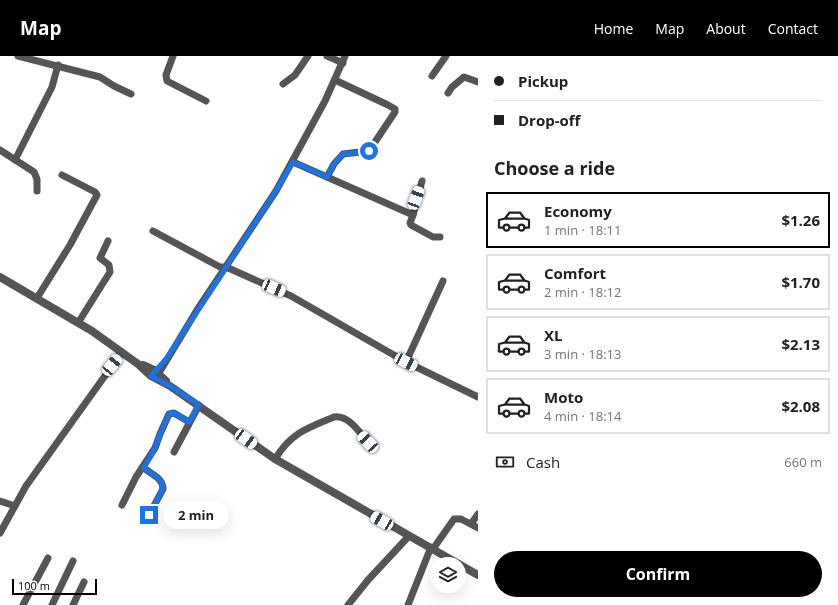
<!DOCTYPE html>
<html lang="en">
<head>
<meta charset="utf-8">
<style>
  :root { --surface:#fff; --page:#f2f2f2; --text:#202124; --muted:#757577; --line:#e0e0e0; --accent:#000 }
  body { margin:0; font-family:"Open Sans",sans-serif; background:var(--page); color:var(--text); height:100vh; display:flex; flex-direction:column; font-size:15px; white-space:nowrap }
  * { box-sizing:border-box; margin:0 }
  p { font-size:13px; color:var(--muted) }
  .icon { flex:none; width:22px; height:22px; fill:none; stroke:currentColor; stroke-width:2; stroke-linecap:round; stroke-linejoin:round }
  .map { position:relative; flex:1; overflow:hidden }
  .drawer { display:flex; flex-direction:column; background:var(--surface); width:360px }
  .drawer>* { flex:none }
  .guide { display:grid; align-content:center; height:88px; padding:0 16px; background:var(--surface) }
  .tools { position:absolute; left:430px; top:501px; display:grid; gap:8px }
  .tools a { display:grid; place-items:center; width:36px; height:36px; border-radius:50%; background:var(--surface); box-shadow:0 4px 16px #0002; font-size:20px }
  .scale { position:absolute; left:12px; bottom:10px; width:85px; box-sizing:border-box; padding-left:4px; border:2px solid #000; border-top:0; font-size:11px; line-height:14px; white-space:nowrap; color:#000; -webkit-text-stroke:3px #fff; paint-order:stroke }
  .end { position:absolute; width:18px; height:18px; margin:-9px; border:5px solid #1a73e8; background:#fff; box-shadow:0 0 0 2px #fff }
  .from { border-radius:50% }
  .bubble { position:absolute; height:28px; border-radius:14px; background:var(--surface); box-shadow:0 4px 16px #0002; font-size:13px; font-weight:700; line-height:28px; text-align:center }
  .car { position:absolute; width:12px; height:24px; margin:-12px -6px; border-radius:5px; box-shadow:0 0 3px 1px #0007; background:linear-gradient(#fff 24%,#345 0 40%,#fff 0 76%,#345 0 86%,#fff 0) }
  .guide b { display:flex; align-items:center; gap:14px; height:38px; font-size:15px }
  .guide b+b { border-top:1px solid var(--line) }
  .guide i { width:10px; height:10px; background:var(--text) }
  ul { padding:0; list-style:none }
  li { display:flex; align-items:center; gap:12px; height:56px; margin:0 8px 6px; padding:0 8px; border:2px solid var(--line); border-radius:0px }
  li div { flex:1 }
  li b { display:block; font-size:15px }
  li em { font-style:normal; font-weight:700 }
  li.selected { border-color:var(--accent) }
  li>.icon { width:36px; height:36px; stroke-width:1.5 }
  h2 { padding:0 16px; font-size:18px; line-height:48px }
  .pay { display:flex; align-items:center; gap:10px; height:44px; padding:0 16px; font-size:15px }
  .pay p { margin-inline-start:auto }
  .button { display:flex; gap:8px; margin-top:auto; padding:8px 16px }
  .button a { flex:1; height:46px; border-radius:24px; background:var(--accent); color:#fff; font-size:16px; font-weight:700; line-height:46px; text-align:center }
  header { display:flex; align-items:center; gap:24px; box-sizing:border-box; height:56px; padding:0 20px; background:var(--accent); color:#fff }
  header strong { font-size:19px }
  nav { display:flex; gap:22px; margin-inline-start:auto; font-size:14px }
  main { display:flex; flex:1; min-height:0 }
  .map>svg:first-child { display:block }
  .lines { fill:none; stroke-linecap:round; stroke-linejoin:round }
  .minor { stroke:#555; stroke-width:7 }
  .tertiary { stroke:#555; stroke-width:8 }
  .route { stroke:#1a73e8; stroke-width:5 }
</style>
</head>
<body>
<header>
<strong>Map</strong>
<nav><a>Home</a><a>Map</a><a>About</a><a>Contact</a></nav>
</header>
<main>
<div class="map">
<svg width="478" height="549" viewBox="0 0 478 549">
  <rect width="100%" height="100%" fill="#fff"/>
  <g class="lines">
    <g class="minor">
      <polyline points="18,0 100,21 114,30 131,38"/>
      <polyline points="173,0 166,19 167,25 206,45"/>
      <polyline points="327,0 343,7"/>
      <polyline points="432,20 446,0"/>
      <polyline points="283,28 295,19 308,0"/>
      <polyline points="448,37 452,31 464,21 478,26"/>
      <polyline points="0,94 34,116 37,123 37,135"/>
      <polyline points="15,104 52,31 58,9"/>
      <polyline points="293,106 413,159 410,167 411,169 433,181 440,181"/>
      <polyline points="327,121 334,108 343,98 369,95 395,56 395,53 388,49 335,24"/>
      <polyline points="413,159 422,125"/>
      <polyline points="153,175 220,211 226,211 291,240 406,306 478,341"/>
      <polyline points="37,242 70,189 97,139 95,136 62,119"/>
      <polyline points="78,267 110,216 109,209 100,202 108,185"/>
      <polyline points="406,306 443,225"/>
      <polyline points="156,322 197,254 276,135 325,45 345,0"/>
      <polyline points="174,396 199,349"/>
      <path d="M275,403c16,-26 32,-31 59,-42 15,-2 25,15 34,25"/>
      <path d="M144,412c7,6 19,10 19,21l-14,26"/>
      <polyline points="0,445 15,450"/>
      <polyline points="122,449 136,421 155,392 160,378 169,358 174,357 189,366"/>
      <polyline points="471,468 478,458"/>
      <polyline points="0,477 26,430 122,296"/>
      <polyline points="433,493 454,463 461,463 478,472"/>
      <polyline points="23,549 48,502"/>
      <polyline points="52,549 73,505"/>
      <polyline points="73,549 84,526"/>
      <polyline points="348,549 368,524 409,480"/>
      <polyline points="408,549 431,491"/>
    </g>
    <g class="tertiary">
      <polyline points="0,221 92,275 138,308 151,320 170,330 275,403 478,519"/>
      <polyline points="143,309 154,314 166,325"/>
    </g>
  </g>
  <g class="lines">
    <path class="route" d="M149,459l14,-26c0,-11 -12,-15 -19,-21l11,-20 5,-14 9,-20 5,-1 15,9 10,-17 -29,-19 -19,-10 15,-17 110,-168 17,-29 34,15 7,-13 9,-10 26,-3"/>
  </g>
</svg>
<div class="tools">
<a><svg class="icon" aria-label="layers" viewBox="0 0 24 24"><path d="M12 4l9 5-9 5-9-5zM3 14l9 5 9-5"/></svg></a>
</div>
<div class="scale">100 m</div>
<i class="end from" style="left:369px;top:95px"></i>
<i class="end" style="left:149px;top:459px"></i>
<div class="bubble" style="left:163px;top:445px;width:66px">2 min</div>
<i class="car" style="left:416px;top:142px;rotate:20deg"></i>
<i class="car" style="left:274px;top:232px;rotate:113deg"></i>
<i class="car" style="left:406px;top:306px;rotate:117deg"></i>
<i class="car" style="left:112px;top:309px;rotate:39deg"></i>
<i class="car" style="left:246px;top:383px;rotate:126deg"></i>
<i class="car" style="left:368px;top:386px;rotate:317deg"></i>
<i class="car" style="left:382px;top:465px;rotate:300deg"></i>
</div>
<section class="drawer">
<div class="guide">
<b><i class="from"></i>Pickup</b>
<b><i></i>Drop-off</b>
</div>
<h2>Choose a ride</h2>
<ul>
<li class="selected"><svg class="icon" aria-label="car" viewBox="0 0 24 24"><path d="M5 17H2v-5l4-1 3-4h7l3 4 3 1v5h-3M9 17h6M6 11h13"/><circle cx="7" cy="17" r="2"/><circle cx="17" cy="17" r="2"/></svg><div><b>Economy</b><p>1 min · 18:11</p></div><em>$1.26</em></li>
<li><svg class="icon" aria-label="car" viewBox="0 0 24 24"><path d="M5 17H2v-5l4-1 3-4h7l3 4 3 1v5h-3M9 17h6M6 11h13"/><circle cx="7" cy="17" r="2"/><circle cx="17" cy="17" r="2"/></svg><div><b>Comfort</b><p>2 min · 18:12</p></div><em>$1.70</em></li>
<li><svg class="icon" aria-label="car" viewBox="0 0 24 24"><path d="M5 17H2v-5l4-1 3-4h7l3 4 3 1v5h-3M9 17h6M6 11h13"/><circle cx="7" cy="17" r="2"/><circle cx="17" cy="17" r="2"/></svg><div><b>XL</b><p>3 min · 18:13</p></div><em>$2.13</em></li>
<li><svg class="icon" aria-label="car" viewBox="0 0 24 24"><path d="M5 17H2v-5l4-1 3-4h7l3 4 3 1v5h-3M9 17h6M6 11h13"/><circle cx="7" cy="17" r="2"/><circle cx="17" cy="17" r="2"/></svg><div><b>Moto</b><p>4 min · 18:14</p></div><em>$2.08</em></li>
</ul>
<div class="pay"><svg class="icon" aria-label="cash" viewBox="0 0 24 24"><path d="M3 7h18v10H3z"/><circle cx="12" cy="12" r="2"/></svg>Cash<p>660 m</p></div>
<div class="button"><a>Confirm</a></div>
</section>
</main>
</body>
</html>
